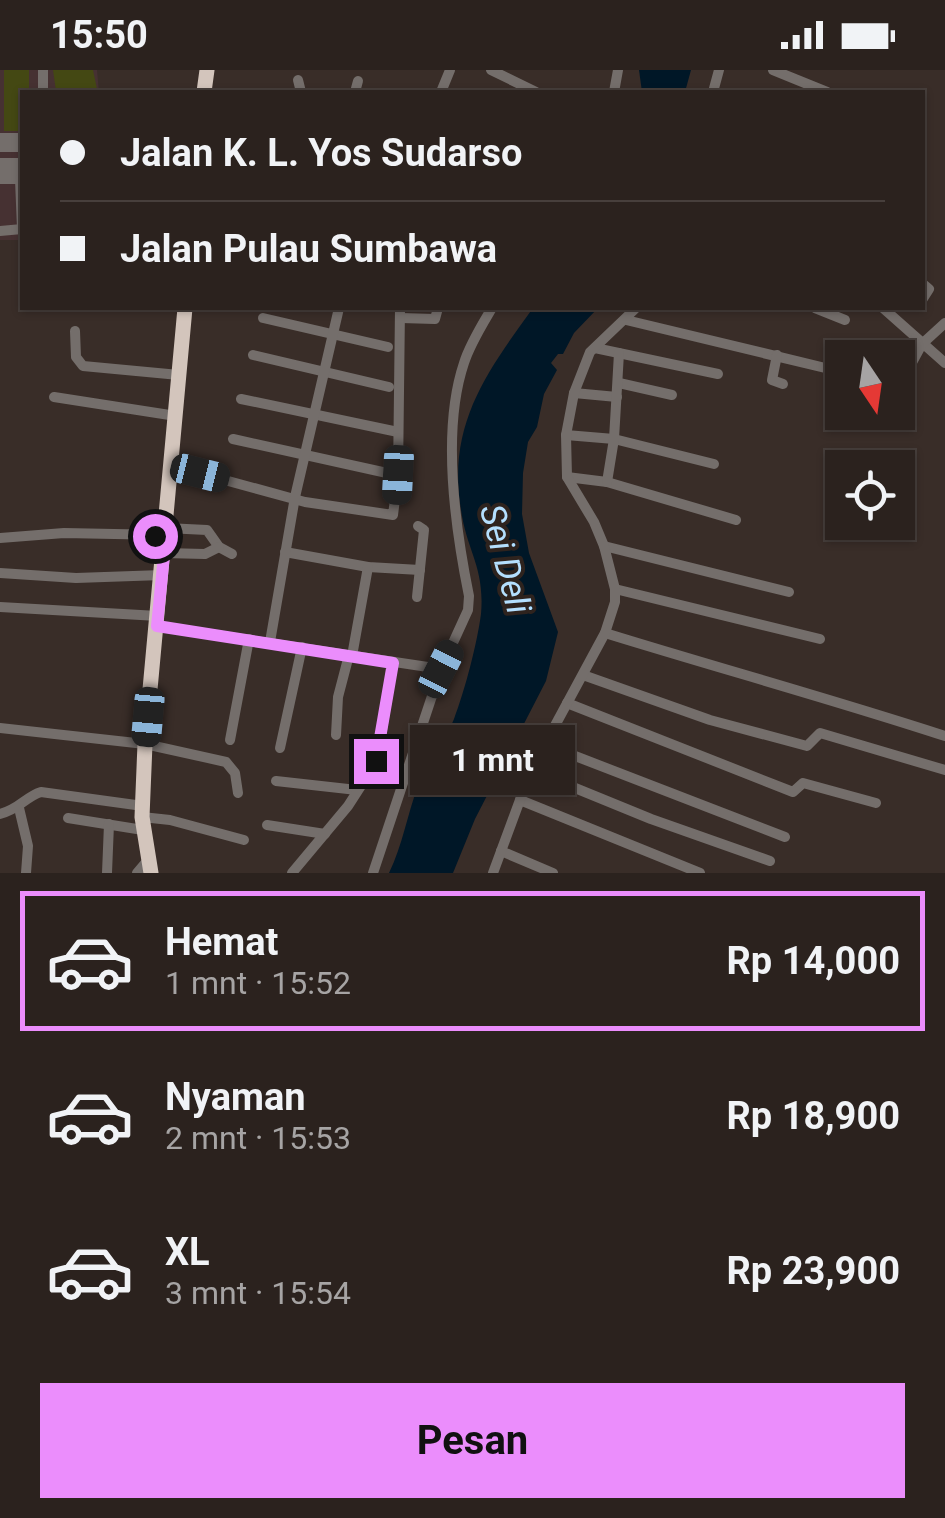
<!DOCTYPE html>
<html lang="id">
<head>
<meta charset="utf-8">
<style>
  :root { --surface:#2b221e; --page:#332a27; --text:#f1f3f6; --muted:#a6a4a4; --line:#473f3c; --accent:#eb8dfc }
  body { margin:0; font-family:Roboto,sans-serif; background:var(--page); color:var(--text); height:100vh; display:flex; flex-direction:column; font-size:38px; white-space:nowrap }
  * { box-sizing:border-box; margin:0 }
  p { font-size:32px; color:var(--muted) }
  .icon { flex:none; width:55px; height:55px; fill:none; stroke:currentColor; stroke-width:2; stroke-linecap:round; stroke-linejoin:round }
  .map { position:relative; height:803px; overflow:hidden }
  .panel { display:flex; flex-direction:column; background:var(--surface); flex:1 }
  .panel>* { flex:none }
  .top-card { position:absolute; left:20px; top:20px; width:905px; height:220px; border-radius:0px; box-shadow:0 2px 8px #0004,0 0 0 2px var(--line); display:grid; align-content:center; height:220px; padding:0 40px; background:var(--surface) }
  .needle { width:65px; rotate:167deg }
  .fabs { position:absolute; left:825px; top:270px; display:grid; gap:20px }
  .fabs a { display:grid; place-items:center; width:90px; height:90px; border-radius:0px; background:var(--surface); box-shadow:0 2px 8px #0004,0 0 0 2px var(--line); font-size:50px }
  .end { position:absolute; width:45px; height:45px; margin:-22px; border:12px solid #eb8dfc; background:#111; box-shadow:0 0 0 5px #111 }
  .from { border-radius:50% }
  .bubble { position:absolute; height:70px; border-radius:0px; background:var(--surface); box-shadow:0 2px 8px #0004,0 0 0 2px var(--line); font-size:32px; font-weight:700; line-height:70px; text-align:center }
  .car { position:absolute; width:30px; height:60px; margin:-30px -15px; border-radius:12px; box-shadow:0 0 8px 2px #0007; background:linear-gradient(#222 24%,#8ab4d8 0 40%,#222 0 76%,#8ab4d8 0 86%,#222 0) }
  .top-card b { display:flex; align-items:center; gap:35px; height:95px; font-size:38px }
  .top-card b+b { border-top:2px solid var(--line) }
  .top-card i { width:25px; height:25px; background:var(--text) }
  ul { padding:18px 0 0; list-style:none }
  li { display:flex; align-items:center; gap:30px; height:140px; margin:0 20px 15px; padding:0 20px; border:5px solid transparent; border-radius:0px }
  li div { flex:1 }
  li b { display:block; font-size:38px }
  li em { font-style:normal; font-weight:700 }
  li.on { border-color:var(--accent) }
  li>.icon { width:90px; height:90px; stroke-width:1.5 }
  .primary-button { display:flex; gap:20px; margin-top:auto; padding:20px 40px }
  .primary-button a { flex:1; height:115px; border-radius:0px; background:var(--accent); color:#111; font-size:40px; font-weight:700; line-height:115px; text-align:center }
  .status { display:flex; justify-content:space-between; align-items:center; height:70px; padding:0 50px; background:var(--surface); direction:ltr }
  .status svg { height:28px; fill:currentColor }
  .map>svg:first-child { display:block }
  .industrial { fill:#463132 }
  .green { fill:#444813 }
  .water { fill:#001727 }
  .lines { fill:none; stroke-linecap:round; stroke-linejoin:round }
  .minor { stroke:#746e6b; stroke-width:10 }
  .highway { stroke:#d3c5bc; stroke-width:15 }
  .route { stroke:#eb8dfc; stroke-width:12 }
  .labels { text-anchor:middle; dominant-baseline:central; stroke-width:8; stroke-linejoin:round; paint-order:stroke }
  .water-label { font-size:35px; font-style:italic; fill:#b4dffe; stroke:#2e231e }
</style>
</head>
<body>
<div class="status"><b>15:50</b><svg viewBox="0 0 49 12"><path d="M0 12V9h3v3zM5 12V6h3v6zM10 12V3h3v9zM15 12V0h3v12zM26 1h20v11H26zM47 4h2v5h-2z"/></svg></div>
<div class="map">
<svg width="945" height="803" viewBox="0 0 945 803">
  <rect width="100%" height="100%" fill="#392d28"/>
  <polygon class="industrial" points="0,0 97,0 99,22 22,22 22,170 0,170"/>
  <g class="green">
    <polygon points="4,0 29,0 29,22 22,22 22,57 19,57 19,61 4,61"/>
    <polygon points="53,0 93,0 97,19 56,21"/>
  </g>
  <g class="water">
    <polygon points="639,0 691,0 685,22 642,22"/>
    <path d="M533,238h65l-24,25 -11,21h-5l-7,9 6,7 -13,24 -7,33 -9,15 -5,31 -1,41 7,39 29,79 -12,49 -71,138 -22,54h-64c14,-29 18,-58 29,-87 8,-24 27,-44 36,-67 11,-29 23,-75 27,-105 4,-47 -14,-62 -20,-104 -14,-85 25,-137 72,-202z"/>
  </g>
  <g class="lines">
    <g class="minor">
      <polyline points="43,0 43,22"/>
      <polyline points="491,0 536,22"/>
      <polyline points="773,0 827,22"/>
      <polyline points="298,10 301,22"/>
      <polyline points="355,22 358,11"/>
      <polyline points="441,22 450,0"/>
      <polyline points="614,22 618,0"/>
      <polyline points="713,22 719,0"/>
      <polyline points="0,68 22,68"/>
      <polyline points="0,77 22,77"/>
      <polyline points="0,93 22,93"/>
      <polyline points="0,101 22,101"/>
      <polyline points="0,109 20,109"/>
      <polyline points="22,159 20,109 22,109"/>
      <polyline points="0,161 22,159"/>
      <polyline points="922,213 929,219 922,230"/>
      <polyline points="815,238 845,250"/>
      <polyline points="883,238 945,293"/>
      <polyline points="263,248 388,277"/>
      <polyline points="401,248 435,249 438,238"/>
      <polyline points="626,250 842,302"/>
      <polyline points="75,261 76,287 83,296 179,305"/>
      <polyline points="595,278 718,304"/>
      <polyline points="253,285 389,317"/>
      <polyline points="777,285 772,310 783,314"/>
      <polyline points="909,298 922,274 945,253"/>
      <polyline points="619,313 672,325"/>
      <polyline points="574,323 617,327"/>
      <polyline points="54,327 176,346"/>
      <polyline points="241,329 398,362"/>
      <polyline points="566,365 614,369 714,394"/>
      <polyline points="233,369 387,403"/>
      <polyline points="199,403 305,432 393,445 398,405 400,238"/>
      <polyline points="567,407 607,412 736,450"/>
      <polyline points="607,412 614,369 619,283"/>
      <polyline points="166,458 207,460 219,477 232,484"/>
      <polyline points="0,468 64,463 165,465"/>
      <polyline points="604,476 789,522"/>
      <polyline points="285,482 368,497 420,500"/>
      <polyline points="164,483 205,484 219,477"/>
      <polyline points="0,503 76,508 162,505"/>
      <polyline points="615,519 820,569"/>
      <polyline points="417,527 424,460 418,456"/>
      <polyline points="0,537 158,546"/>
      <polyline points="157,556 441,599"/>
      <path d="M605,563c113,35 227,66 340,103"/>
      <polyline points="270,572 295,427 339,238"/>
      <polyline points="352,586 368,497"/>
      <polyline points="583,605 710,650 807,676 820,663 945,700"/>
      <polyline points="567,633 793,722 803,713 876,733"/>
      <polyline points="0,658 145,674 226,692 235,703 238,723"/>
      <polyline points="336,665 338,627 349,585"/>
      <polyline points="230,670 249,569"/>
      <polyline points="544,674 785,767"/>
      <polyline points="280,678 302,577"/>
      <polyline points="531,700 651,749 770,791"/>
      <polyline points="276,711 357,720"/>
      <polyline points="520,730 700,803"/>
      <polyline points="19,738 28,776 26,803"/>
      <path d="M0,744c20,-5 25,-17 41,-22l102,14"/>
      <polyline points="142,747 170,750 244,770"/>
      <polyline points="68,748 143,760"/>
      <polyline points="267,755 325,764"/>
      <polyline points="501,781 553,803"/>
      <polyline points="107,803 109,754"/>
      <polyline points="137,803 148,790"/>
      <polyline points="292,803 348,736 377,691 393,593"/>
      <path d="M373,803l68,-204 27,-59 1,-14c-14,-69 -28,-165 -5,-233 6,-19 18,-38 28,-55"/>
      <polyline points="493,803 531,700 605,563 615,532 615,519 604,476 594,452 567,407 566,365 574,323 590,282 636,238"/>
    </g>
    <g class="highway">
      <polyline points="204,22 207,0"/>
      <polyline points="151,803 142,747 145,674 185,238"/>
    </g>
  </g>
  <g class="lines">
    <polyline class="route" points="155,466 166,465 157,556 393,593 376,691"/>
  </g>
  <g class="labels">
    <g class="water-label">
      <text transform="translate(505 489) rotate(75)">Sei Deli</text>
    </g>
  </g>
</svg>
<div class="fabs">
<a><svg class="needle" viewBox="-14 -14 28 28"><path d="M0-13l5 13h-10z" fill="#e53935"/><path d="M0 13l5-13h-10z" fill="#a6a4a4"/></svg></a>
<a><svg class="icon" aria-label="locate" viewBox="0 0 24 24"><circle cx="12" cy="12" r="6"/><path d="M12 2v4M12 18v4M2 12h4M18 12h4"/></svg></a>
</div>
<i class="end from" style="left:155px;top:466px"></i>
<i class="end" style="left:376px;top:691px"></i>
<div class="bubble" style="left:410px;top:655px;width:165px">1 mnt</div>
<i class="car" style="left:200px;top:403px;rotate:104deg"></i>
<i class="car" style="left:398px;top:405px;rotate:183deg"></i>
<i class="car" style="left:441px;top:599px;rotate:27deg"></i>
<i class="car" style="left:148px;top:647px;rotate:185deg"></i>
<div class="top-card">
<b><i class="from"></i>Jalan K. L. Yos Sudarso</b>
<b><i></i>Jalan Pulau Sumbawa</b>
</div>
</div>
<section class="panel">
<ul>
<li class="on"><svg class="icon" aria-label="car" viewBox="0 0 24 24"><path d="M5 17H2v-5l4-1 3-4h7l3 4 3 1v5h-3M9 17h6M6 11h13"/><circle cx="7" cy="17" r="2"/><circle cx="17" cy="17" r="2"/></svg><div><b>Hemat</b><p>1 mnt · 15:52</p></div><em>Rp 14,000</em></li>
<li><svg class="icon" aria-label="car" viewBox="0 0 24 24"><path d="M5 17H2v-5l4-1 3-4h7l3 4 3 1v5h-3M9 17h6M6 11h13"/><circle cx="7" cy="17" r="2"/><circle cx="17" cy="17" r="2"/></svg><div><b>Nyaman</b><p>2 mnt · 15:53</p></div><em>Rp 18,900</em></li>
<li><svg class="icon" aria-label="car" viewBox="0 0 24 24"><path d="M5 17H2v-5l4-1 3-4h7l3 4 3 1v5h-3M9 17h6M6 11h13"/><circle cx="7" cy="17" r="2"/><circle cx="17" cy="17" r="2"/></svg><div><b>XL</b><p>3 mnt · 15:54</p></div><em>Rp 23,900</em></li>
</ul>
<div class="primary-button"><a>Pesan</a></div>
</section>
</body>
</html>
